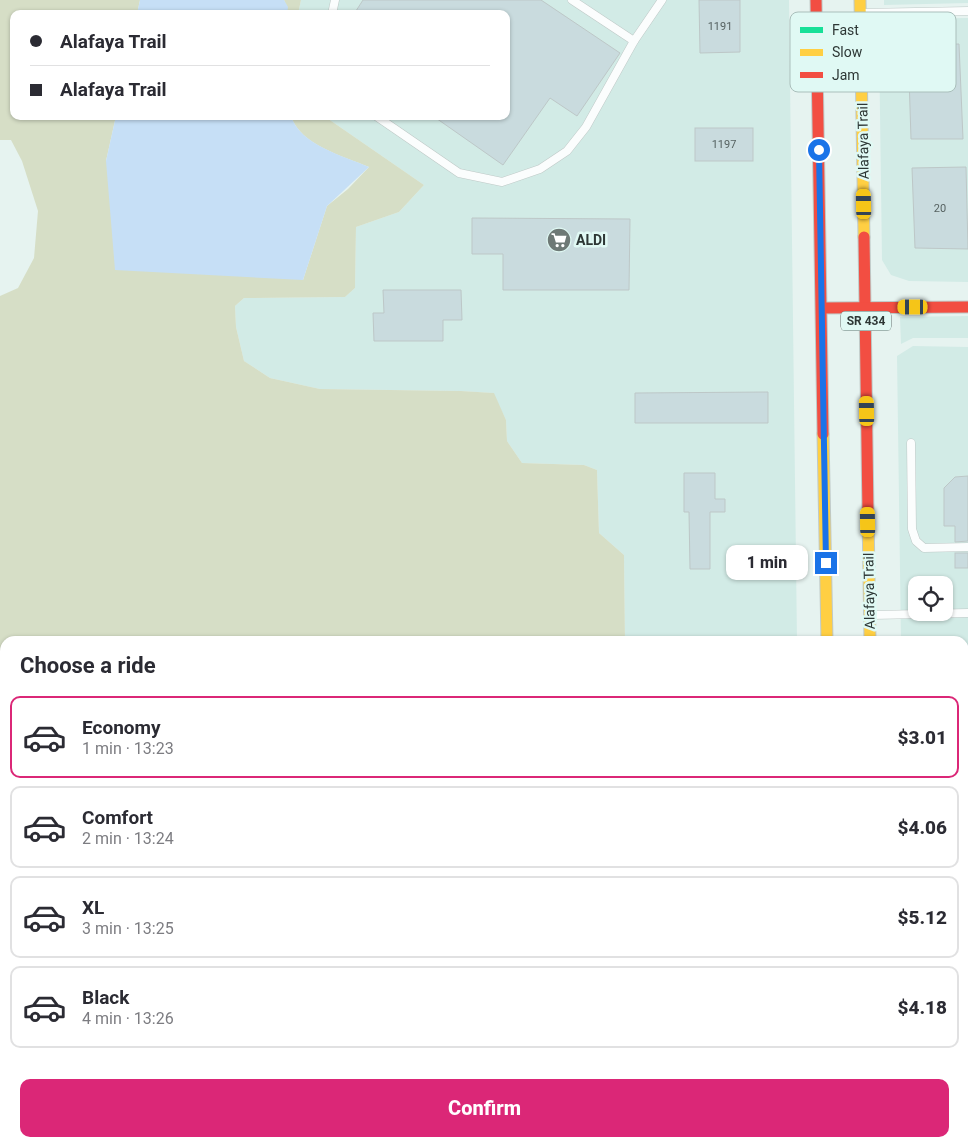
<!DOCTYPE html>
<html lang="en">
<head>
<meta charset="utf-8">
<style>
  :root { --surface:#fff; --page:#f2f2f3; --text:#2b2b33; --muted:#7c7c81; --line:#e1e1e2; --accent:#db2777 }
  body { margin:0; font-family:Roboto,sans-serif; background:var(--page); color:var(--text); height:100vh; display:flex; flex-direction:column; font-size:19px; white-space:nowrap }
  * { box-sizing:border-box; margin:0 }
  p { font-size:16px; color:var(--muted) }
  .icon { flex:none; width:28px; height:28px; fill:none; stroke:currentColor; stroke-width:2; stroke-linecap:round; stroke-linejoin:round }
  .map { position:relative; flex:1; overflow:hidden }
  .panel { position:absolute; left:0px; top:636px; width:969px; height:511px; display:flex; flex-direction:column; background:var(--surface); border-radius:15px 15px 0 0; box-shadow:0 1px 4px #0004 }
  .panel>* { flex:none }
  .top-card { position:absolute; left:10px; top:10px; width:500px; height:110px; border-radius:10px; box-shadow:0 1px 4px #0004; display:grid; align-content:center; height:110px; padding:0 20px; background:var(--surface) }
  .buttons { position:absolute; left:908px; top:576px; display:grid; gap:10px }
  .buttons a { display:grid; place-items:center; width:45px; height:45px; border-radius:10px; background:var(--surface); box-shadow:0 1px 4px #0004; font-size:25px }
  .end { position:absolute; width:22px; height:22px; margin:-11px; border:6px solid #1a73e8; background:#fff; box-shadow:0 0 0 2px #fff }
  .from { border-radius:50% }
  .bubble { position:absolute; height:35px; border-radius:10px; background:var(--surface); box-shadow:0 1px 4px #0004; font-size:16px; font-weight:800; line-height:35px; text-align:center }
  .car { position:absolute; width:15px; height:30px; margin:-15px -8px; border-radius:6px; box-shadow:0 0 4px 1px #0007; background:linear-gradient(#f5c518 24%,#345 0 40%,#f5c518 0 76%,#345 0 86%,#f5c518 0) }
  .top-card b { display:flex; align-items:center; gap:18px; height:48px; font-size:19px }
  .top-card b+b { border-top:1px solid var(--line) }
  .top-card i { width:12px; height:12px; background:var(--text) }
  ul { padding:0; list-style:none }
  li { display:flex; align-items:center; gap:15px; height:82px; margin:0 10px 8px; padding:0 10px; border:2px solid var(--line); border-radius:10px }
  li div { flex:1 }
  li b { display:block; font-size:19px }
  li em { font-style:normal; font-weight:800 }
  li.active { border-color:var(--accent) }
  li>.icon { width:45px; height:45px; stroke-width:1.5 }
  h2 { padding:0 20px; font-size:22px; line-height:60px }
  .action { display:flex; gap:10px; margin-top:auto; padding:10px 20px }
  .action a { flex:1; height:58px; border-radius:10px; background:var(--accent); color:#fff; font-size:20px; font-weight:800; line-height:58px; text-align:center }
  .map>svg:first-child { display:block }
  .built { fill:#d2ebe6; fill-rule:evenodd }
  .green { fill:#d6dec6 }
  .water { fill:#c6dff6 }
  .building { fill:#c9dbde; stroke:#bdc7c7 }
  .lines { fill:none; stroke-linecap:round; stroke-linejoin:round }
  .lane-casing { stroke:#bfc9c7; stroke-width:9 }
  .fast-casing { stroke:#bfc9c7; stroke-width:13 }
  .slow-casing { stroke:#bfc9c7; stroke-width:13 }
  .jam-casing { stroke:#bfc9c7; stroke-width:13 }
  .lane { stroke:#fbfdfd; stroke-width:8 }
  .fast { stroke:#16e098; stroke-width:11 }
  .slow { stroke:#ffcf43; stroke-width:11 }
  .jam { stroke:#f24e42; stroke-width:11 }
  .route { stroke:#1a73e8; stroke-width:6 }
  .labels { text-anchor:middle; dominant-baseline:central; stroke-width:5; stroke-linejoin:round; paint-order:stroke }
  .number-label { font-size:11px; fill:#566261 }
  .shield { fill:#e0f9f4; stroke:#63716e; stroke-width:1 }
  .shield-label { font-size:12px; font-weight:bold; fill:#2d3735 }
  .street-label { font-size:14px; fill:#2d3735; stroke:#e0f9f4 }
  .poi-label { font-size:14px; font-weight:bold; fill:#2d3735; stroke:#e0f9f4; text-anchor:start }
  .key { fill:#e0f9f4; stroke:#aabfbb; stroke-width:1 }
  .key-label { font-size:14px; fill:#2d3735 }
</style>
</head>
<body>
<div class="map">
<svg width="968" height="1147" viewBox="0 0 968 1147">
  <rect width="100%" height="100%" fill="#e6f3f0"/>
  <g class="built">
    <polygon points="301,0 789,0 797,641 625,641 624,555 599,533 597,470 584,465 522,463 507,441 506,420 493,393 461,391 320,389 270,378 244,361 236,327 235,306 244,298 345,297 355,288 356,227 399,212 424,185 324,116 506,116 506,14 298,14"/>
    <polygon points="884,0 968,0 968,3 884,5"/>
    <polygon points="968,18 968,282 909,281 891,275 882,260 879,39 892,19"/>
    <polygon points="968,316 968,338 913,338 901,344 900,317"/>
    <path d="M913,346l55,1v800h-61v-4l57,-1v-501h-63l-4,-285zM916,585h28v27h-28z"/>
    <polygon points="825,1142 825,1147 273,1147 273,1143"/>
  </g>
  <g class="green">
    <path d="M0,0h140l-3,14h-123v102h102l-10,45 197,119 24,-74 21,-17 21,-22c-26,-11 -69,-22 -78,-51h33l100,69 -25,27 -43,15 -1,61 -10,9 -101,1 -9,8 1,21 8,34 26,17 50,11 141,2 33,2 12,27 1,21 15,22 62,2 13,5 2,63 25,22 1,86h-620v501l219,1 -2,4h-222v-851l18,-8 16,-30 4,-47 -16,-50 -11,-21h-11z"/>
    <polygon points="284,0 301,0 298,14 287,14 287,7"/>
  </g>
  <g class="water">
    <polygon points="140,0 284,0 288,7 287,14 137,14"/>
    <path d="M116,116h175c9,29 53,40 78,51l-42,39 -24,74 -188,-10 -9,-109z"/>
    <polygon points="964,645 968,645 968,718 964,719"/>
    <rect x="964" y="749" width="4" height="104"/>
    <rect x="964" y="974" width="4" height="50"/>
  </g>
  <g class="building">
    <polygon points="363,0 541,0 620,53 577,116 550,98 503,165 433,116 506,116 506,14 354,14"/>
    <polygon points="699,0 740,0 740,52 700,53"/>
    <polygon points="959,44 963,139 911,139 908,45"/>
    <rect x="695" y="128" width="58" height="33"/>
    <polygon points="966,167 968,249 915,248 912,168"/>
    <polygon points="472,218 630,219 629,290 503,290 503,254 472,254"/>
    <polygon points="383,290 461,290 462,320 443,320 443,341 374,341 373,313 384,313"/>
    <polygon points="768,392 768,423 635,423 635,393"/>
    <polygon points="684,473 715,473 715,499 725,499 725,512 710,512 710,569 690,569 689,512 684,512"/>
    <polygon points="968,476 968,541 955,542 955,526 944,526 944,488 955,477"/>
    <rect x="955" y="553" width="13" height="15"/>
  </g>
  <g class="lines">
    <g class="lane-casing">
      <g id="lane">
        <polyline points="572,0 634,41 662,0"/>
        <polyline points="862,13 968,11"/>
        <polyline points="332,14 335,0"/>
        <polyline points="376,116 459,173 502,182 540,169 567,151 586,127 634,41"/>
        <polyline points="911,443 912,529 916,541 924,548 968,547"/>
        <polyline points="873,615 968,613"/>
        <polyline points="964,885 968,885"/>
      </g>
    </g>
    <g class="fast-casing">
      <polyline id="fast" points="834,1142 834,1147"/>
    </g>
    <g class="slow-casing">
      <g id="slow">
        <polyline points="860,0 864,237"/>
        <polyline points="823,434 827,641"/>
        <polyline points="868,513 870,641"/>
        <polyline points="877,1142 877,1147"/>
      </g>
    </g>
    <g class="jam-casing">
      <g id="jam">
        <polyline points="816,0 823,434"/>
        <polyline points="864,237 868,513"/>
        <polyline points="822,308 968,307"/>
      </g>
    </g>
    <use href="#lane" class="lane"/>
    <use href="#fast" class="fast"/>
    <use href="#slow" class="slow"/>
    <use href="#jam" class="jam"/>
  </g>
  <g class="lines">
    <polyline class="route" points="819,150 826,563"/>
  </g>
  <defs>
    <g id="supermarket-disc" transform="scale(1.25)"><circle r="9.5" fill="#6e7976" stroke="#e0f9f4"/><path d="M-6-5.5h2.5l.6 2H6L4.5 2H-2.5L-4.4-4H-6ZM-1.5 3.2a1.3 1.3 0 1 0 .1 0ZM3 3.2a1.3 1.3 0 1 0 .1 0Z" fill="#fff"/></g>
  </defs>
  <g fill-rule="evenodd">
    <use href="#supermarket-disc" x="559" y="240"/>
  </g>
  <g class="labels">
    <g class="number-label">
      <text x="720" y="26">1191</text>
      <text x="724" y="144">1197</text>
      <text x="940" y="208">20</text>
    </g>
    <rect class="shield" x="841" y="311.5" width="50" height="19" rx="4"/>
    <g class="shield-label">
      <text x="866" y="321">SR 434</text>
    </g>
    <g class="street-label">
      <text transform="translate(863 141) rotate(-91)">Alafaya Trail</text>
      <text transform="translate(869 591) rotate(-91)">Alafaya Trail</text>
    </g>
    <g class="poi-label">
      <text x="576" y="240">ALDI</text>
    </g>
  </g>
  <rect x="790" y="12" width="166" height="80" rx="8" class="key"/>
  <rect x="800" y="27" width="23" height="6" fill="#16e098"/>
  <rect x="800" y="49" width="23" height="7" fill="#ffcf43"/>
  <rect x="800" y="72" width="23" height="6" fill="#f24e42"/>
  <g class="key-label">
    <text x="832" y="35">Fast</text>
    <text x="832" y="57">Slow</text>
    <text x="832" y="80">Jam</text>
  </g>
</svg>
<div class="buttons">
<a><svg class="icon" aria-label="locate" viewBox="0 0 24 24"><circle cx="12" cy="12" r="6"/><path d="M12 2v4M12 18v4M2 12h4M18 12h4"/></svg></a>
</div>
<i class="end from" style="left:819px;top:150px"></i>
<i class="end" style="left:826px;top:563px"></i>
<div class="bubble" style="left:726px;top:545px;width:82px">1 min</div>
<i class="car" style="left:864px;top:204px;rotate:359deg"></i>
<i class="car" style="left:913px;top:307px;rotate:270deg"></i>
<i class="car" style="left:867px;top:411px;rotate:359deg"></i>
<i class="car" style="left:868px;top:522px;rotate:359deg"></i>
<div class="top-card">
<b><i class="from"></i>Alafaya Trail</b>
<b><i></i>Alafaya Trail</b>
</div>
<section class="panel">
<h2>Choose a ride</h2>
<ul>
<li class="active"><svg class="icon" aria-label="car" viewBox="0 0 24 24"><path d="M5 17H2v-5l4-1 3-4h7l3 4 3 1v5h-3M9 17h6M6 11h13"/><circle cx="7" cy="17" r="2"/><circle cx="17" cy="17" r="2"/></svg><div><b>Economy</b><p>1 min · 13:23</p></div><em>$3.01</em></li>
<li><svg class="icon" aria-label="car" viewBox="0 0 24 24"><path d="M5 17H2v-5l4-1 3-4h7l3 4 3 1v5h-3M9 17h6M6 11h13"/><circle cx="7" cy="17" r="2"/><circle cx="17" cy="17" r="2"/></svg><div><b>Comfort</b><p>2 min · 13:24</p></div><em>$4.06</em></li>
<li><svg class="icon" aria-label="car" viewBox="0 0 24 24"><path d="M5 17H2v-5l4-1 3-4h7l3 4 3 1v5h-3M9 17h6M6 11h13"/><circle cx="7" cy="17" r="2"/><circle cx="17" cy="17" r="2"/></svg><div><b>XL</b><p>3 min · 13:25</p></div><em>$5.12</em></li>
<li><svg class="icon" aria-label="car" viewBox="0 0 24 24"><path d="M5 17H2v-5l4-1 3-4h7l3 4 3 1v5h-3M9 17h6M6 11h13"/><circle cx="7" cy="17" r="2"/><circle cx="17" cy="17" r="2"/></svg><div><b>Black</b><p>4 min · 13:26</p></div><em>$4.18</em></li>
</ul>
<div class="action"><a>Confirm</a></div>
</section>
</div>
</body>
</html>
